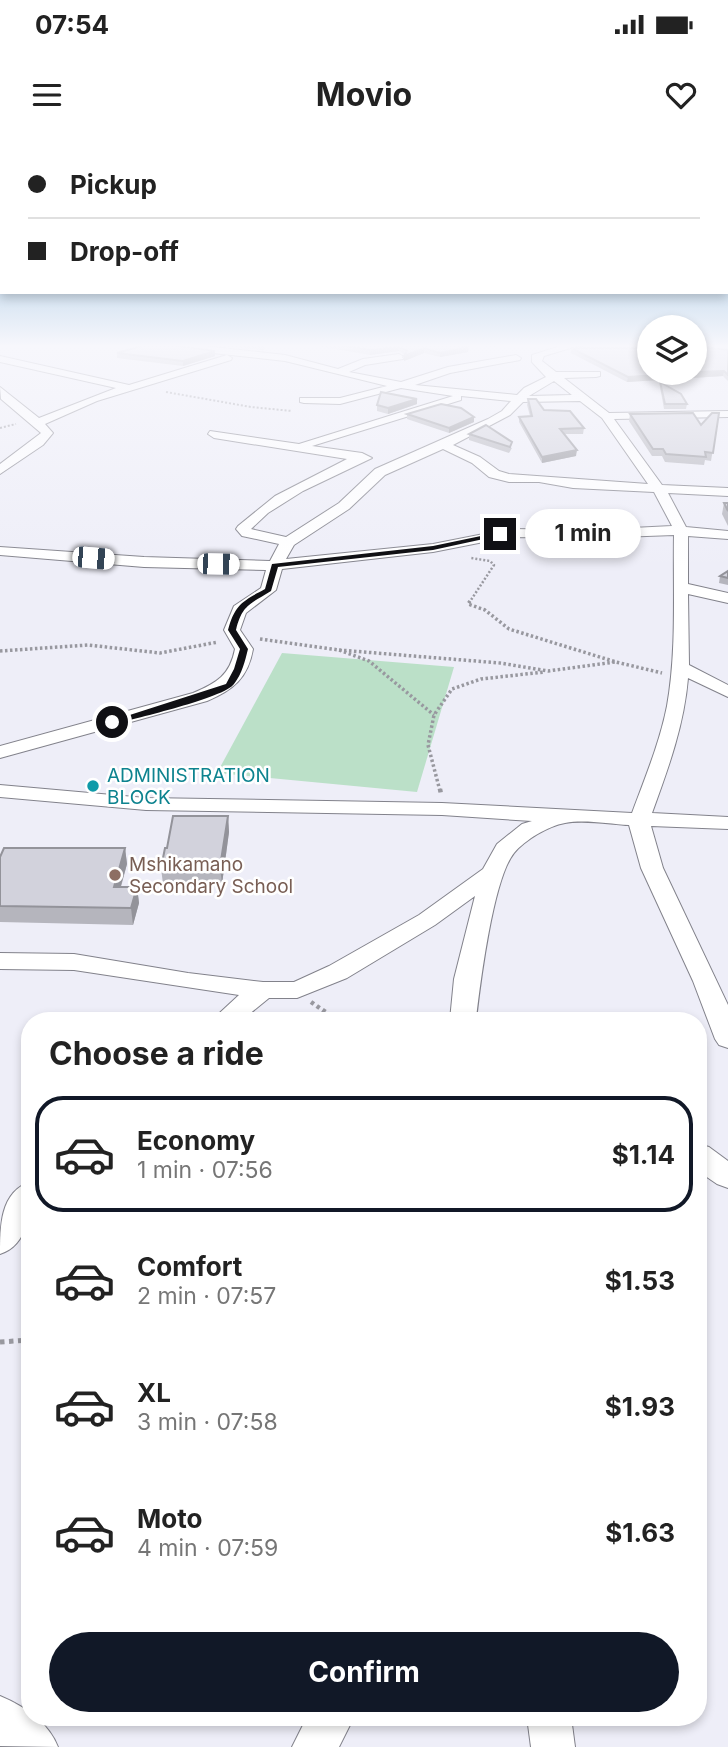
<!DOCTYPE html>
<html lang="en">
<head>
<meta charset="utf-8">
<style>
  :root { --surface:#fff; --page:#f6f6f6; --text:#222; --muted:#767676; --line:#e0e0e0; --accent:#111827 }
  body { margin:0; font-family:Inter,sans-serif; background:var(--page); color:var(--text); height:100vh; display:flex; flex-direction:column; font-size:26px; white-space:nowrap }
  * { box-sizing:border-box; margin:0 }
  p { font-size:23px; color:var(--muted) }
  .icon { flex:none; width:38px; height:38px; fill:none; stroke:currentColor; stroke-width:2; stroke-linecap:round; stroke-linejoin:round }
  .map { position:relative; flex:1; overflow:hidden }
  .panel { position:absolute; left:21px; top:872px; width:686px; height:714px; display:flex; flex-direction:column; background:var(--surface); border-radius:28px; box-shadow:0 4px 10px #0003 }
  .panel>* { flex:none }
  .hud { position:absolute; left:0px; top:0px; width:728px; height:154px; box-shadow:0 4px 10px #0003; display:grid; align-content:center; height:154px; padding:0 28px; background:var(--surface) }
  .controls { position:absolute; left:637px; top:175px; display:grid; gap:14px }
  .controls a { display:grid; place-items:center; width:70px; height:70px; border-radius:50%; background:var(--surface); box-shadow:0 4px 10px #0003; font-size:35px }
  .end { position:absolute; width:32px; height:32px; margin:-16px; border:9px solid #101014; background:#fff; box-shadow:0 0 0 4px #fff }
  .from { border-radius:50% }
  .bubble { position:absolute; height:49px; border-radius:24px; background:var(--surface); box-shadow:0 4px 10px #0003; font-size:23px; font-weight:700; line-height:49px; text-align:center }
  .car { position:absolute; width:21px; height:42px; margin:-21px -10px; border-radius:9px; box-shadow:0 0 5px 2px #0007; background:linear-gradient(#fff 24%,#345 0 40%,#fff 0 76%,#345 0 86%,#fff 0) }
  .hud b { display:flex; align-items:center; gap:24px; height:66px; font-size:26px }
  .hud b+b { border-top:2px solid var(--line) }
  .hud i { width:18px; height:18px; background:var(--text) }
  ul { padding:0; list-style:none }
  li { display:flex; align-items:center; gap:21px; height:116px; margin:0 14px 10px; padding:0 14px; border:4px solid transparent; border-radius:28px }
  li div { flex:1 }
  li b { display:block; font-size:26px }
  li em { font-style:normal; font-weight:700 }
  li.current { border-color:var(--accent) }
  li>.icon { width:63px; height:63px; stroke-width:1.5 }
  h2 { padding:0 28px; font-size:32px; line-height:84px }
  .action { display:flex; gap:14px; margin-top:auto; padding:14px 28px }
  .action a { flex:1; height:80px; border-radius:42px; background:var(--accent); color:#fff; font-size:28px; font-weight:700; line-height:80px; text-align:center }
  .status { display:flex; justify-content:space-between; align-items:center; height:49px; padding:0 35px; background:var(--surface); direction:ltr }
  .status svg { height:19px; fill:currentColor }
  header { display:flex; justify-content:space-between; align-items:center; height:91px; padding:0 28px; background:var(--surface); font-size:32px; font-weight:700 }
  .map>svg:first-child { display:block }
  .green { fill:#bbe0c8 }
  .lines { fill:none; stroke-linecap:round; stroke-linejoin:round }
  .minor-casing { stroke:#82828b; stroke-width:2 }
  .path-far4 { stroke:#98989f; stroke-width:2; stroke-dasharray:2 2; stroke-linecap:butt }
  .path-far3 { stroke:#98989f; stroke-width:2.5; stroke-dasharray:2 2; stroke-linecap:butt }
  .path-far2 { stroke:#98989f; stroke-width:3.5; stroke-dasharray:2.5 2.5; stroke-linecap:butt }
  .path-far1 { stroke:#98989f; stroke-width:4.5; stroke-dasharray:3.5 3.5; stroke-linecap:butt }
  .path { stroke:#98989f; stroke-width:5; stroke-dasharray:4.5 4.5; stroke-linecap:butt }
  .minor { fill:#fff; fill-rule:evenodd }
  .wall { fill:#b5b5bd }
  .shaded-wall { fill:#93939a }
  .building { fill:#d2d2dc; stroke:#93939a; stroke-width:2 }
  .route { fill:#101014 }
  .culture-dot { fill:#0f9aa8; stroke:#fff; stroke-width:2.5 }
  .education-dot { fill:#8d6e63; stroke:#fff; stroke-width:2.5 }
  .labels { text-anchor:middle; dominant-baseline:central; stroke-width:5; stroke-linejoin:round; paint-order:stroke }
  .culture-label { font-size:19px; fill:#0d838f; stroke:#fff; text-anchor:start }
  .education-label { font-size:19px; fill:#785e54; stroke:#fff; text-anchor:start }
</style>
</head>
<body>
<div class="status"><b>07:54</b><svg viewBox="0 0 49 12"><path d="M0 12V9h3v3zM5 12V6h3v6zM10 12V3h3v9zM15 12V0h3v12zM26 1h20v11H26zM47 4h2v5h-2z"/></svg></div>
<header><svg class="icon" aria-label="menu" viewBox="0 0 24 24"><path d="M4 6h16M4 12h16M4 18h16"/></svg>Movio<svg class="icon" aria-label="heart" viewBox="0 0 24 24"><path d="M12 20l-8-8c-3-5 5-10 8-4 3-6 11-1 8 4z"/></svg></header>
<div class="map">
<svg width="728" height="1607" viewBox="0 0 728 1607">
  <rect width="100%" height="100%" fill="#eeeef8"/>
  <polygon class="green" points="282,513 454,527 417,652 217,633"/>
  <g class="lines">
    <g class="minor-casing">
      <g id="minor">
        <path d="M153,204h32l100,11 53,14 25,-10 36,-5 5,3 -1,2 -38,6 -16,7 52,10 47,-15 68,-12 5,3 -1,2 -70,13 -35,12 102,10 7,-7 22,-11 -14,-15v-7l35,-11h17l-40,12 -2,5 14,11h44v4l-4,1 -32,1 45,35 119,-2v6l-114,2 48,66 66,3v8l-60,-3 18,34 42,4v8l-40,-3v48l40,9v10l-40,-9 1,71 39,20v12l-40,-19c-4,48 -20,91 -36,135l76,4v12l-77,-3 12,42 65,137v43l-9,-3 -4,-6 -22,-58 -52,-113 -12,-43c-20,-1 -45,-6 -64,-2 -17,3 -40,17 -51,30 -21,26 -34,132 -38,167h-26l4,-41 21,-83 -40,29 -88,53 -50,20h-28l-27,22h-30l27,-25 -165,-25 -74,-1v-16l74,1 114,19 75,9h31l35,-16 90,-51 64,-46 14,-25 25,-20 10,-3 -90,-6 -296,-5 -146,-13v-12l146,13 296,5 190,10c13,-35 28,-71 35,-107 10,-56 6,-115 7,-171l-82,3 -83,-1 -76,15 -151,17 -6,21 -30,23 -6,17 13,19c-5,29 -20,41 -46,52l-207,57v-12l193,-53c24,-10 37,-18 42,-44l-11,-19 10,-24 27,-18 5,-18 -122,-3 -144,-12v-8l144,10 126,4 9,-17 -37,-8 -6,-7 2,-3 37,-30 72,-37 -133,-21 -6,-4 2,-3 89,13 154,-48 -52,-8 -61,16 -36,-1 -4,-1v-4h40l47,-12 -102,-25 -127,-14zM554,241l18,14 -43,1zM461,256l50,5 -9,10 -14,8 -113,50 -36,34 -53,34 -35,-8 17,-16 35,-22 69,-33 -10,-5 -50,-7 149,-46zM580,261l22,17 46,66 -139,-10 -10,-3 -19,-14 -27,-12 57,-30 13,-13zM443,309l29,14 17,14 20,5h30l34,6 81,4 18,34 -80,4 -83,-1 -76,15 -147,15 8,-14 55,-36 36,-34z"/>
        <polygon points="649,204 649,210 586,211 581,208 586,205"/>
        <polygon points="695,204 728,206 728,212 695,209"/>
        <polygon points="227,215 232,218 231,220 97,261 45,284 53,293 43,305 0,334 0,324 41,293 1,259 0,247 39,278 116,248 0,222 0,216 129,245"/>
        <polygon points="698,1004 709,1007 728,1021 728,1048 717,1044 698,1031"/>
        <path d="M30,1042c0,27 0,62 -30,72 0,-27 0,-62 30,-72z"/>
        <path d="M0,1556c24,10 48,26 58,51l-58,-1z"/>
        <polygon points="307,1577 354,1577 339,1607 292,1607"/>
        <polygon points="527,1577 571,1577 575,1607 531,1607"/>
      </g>
    </g>
    <g class="path-far4">
      <polyline points="166,252 251,267 292,271"/>
      <polyline points="0,288 16,284"/>
    </g>
    <polyline class="path-far3" points="469,463 494,425 490,421 471,418"/>
    <g class="path-far2">
      <polyline points="470,461 468,464 485,470 509,489 616,522 662,533"/>
      <polyline points="260,499 339,510 369,521 434,575"/>
      <polyline points="339,510 500,523 548,531 615,522"/>
      <polyline points="0,511 88,505 160,513 218,502"/>
      <polyline points="440,651 428,605 434,575 452,549 481,539 544,532"/>
    </g>
    <g class="path-far1">
      <polyline points="440,649 441,654"/>
      <polyline points="311,862 337,880"/>
    </g>
    <polyline class="path" points="0,1202 30,1200"/>
    <use href="#minor" class="minor"/>
  </g>
  <g class="wall">
    <polygon points="203,204 265,204 264,210"/>
    <polygon points="307,204 457,204 469,207 468,212 440,217 424,213 404,221 405,215 399,211 370,215"/>
    <polygon points="478,204 505,204 490,207"/>
    <polygon points="571,208 728,210 728,241 723,236 627,242 571,213"/>
    <polygon points="215,211 215,216 183,226 117,218 117,213"/>
    <polygon points="660,242 687,264 686,269 664,269 660,247"/>
    <polygon points="528,259 544,270 584,288 583,294 564,294 576,316 542,323 519,282 519,277 530,276 527,265"/>
    <polygon points="417,264 388,274 377,271 377,265"/>
    <polygon points="719,273 711,321 705,320 704,325 665,322 662,316 652,316 629,281 630,274 701,285"/>
    <polygon points="407,274 474,277 474,282 449,293 407,279"/>
    <polygon points="469,294 512,308 509,313 469,300"/>
    <polygon points="724,363 728,363 728,386 722,374"/>
    <polygon points="728,431 728,445 719,443 720,436"/>
    <polygon points="228,676 229,692 222,744 163,744 161,728 167,708"/>
    <polygon points="125,708 127,724 121,747 137,747 139,763 133,785 0,782 0,717"/>
  </g>
  <g class="shaded-wall">
    <polygon points="490,204 505,204 490,207"/>
    <polygon points="399,207 399,211 370,215 370,210"/>
    <polygon points="469,207 468,212 440,217 440,213"/>
    <polygon points="424,208 424,213 404,221 404,216"/>
    <polygon points="215,211 215,216 183,226 183,221"/>
    <polygon points="724,231 723,236 627,242 628,237"/>
    <polygon points="417,259 417,264 388,274 388,268"/>
    <polygon points="474,277 474,282 449,293 449,288"/>
    <polygon points="577,310 576,316 542,323 542,317"/>
    <polygon points="228,676 229,692 222,744 220,727"/>
    <polygon points="125,708 127,724 116,763 114,747"/>
    <polygon points="137,747 139,763 133,785 131,768"/>
  </g>
  <g class="building">
    <polygon points="148,204 163,204 215,211 183,221 117,213"/>
    <polygon points="334,204 457,204 469,207 440,213 424,208 404,216 407,211 399,207 370,210"/>
    <polygon points="695,206 728,210 728,235 724,231 695,232"/>
    <polygon points="571,208 649,208 649,233 689,233 628,237"/>
    <polygon points="660,242 681,254 687,264 665,264"/>
    <polygon points="381,252 417,259 388,268 377,265"/>
    <polygon points="528,259 536,259 544,270 570,271 584,288 560,289 577,310 542,317 519,277 532,276"/>
    <polygon points="441,264 461,268 474,277 449,288 407,274"/>
    <polygon points="693,273 701,285 712,273 719,273 713,313 705,312 706,317 666,314 663,309 653,309 630,274"/>
    <polygon points="486,285 512,302 510,307 469,294"/>
    <polygon points="724,363 728,363 728,371"/>
    <polygon points="728,431 728,438 720,436"/>
    <polygon points="173,676 228,676 220,727 161,728 165,708 167,708"/>
    <polygon points="4,708 125,708 114,747 137,747 131,768 0,766 0,717"/>
  </g>
  <linearGradient id="sky" x2="0" y2="1"><stop stop-color="#6faad4"/><stop offset="0.48" stop-color="#f7f7fc"/><stop offset="1" stop-color="#f7f7fc" stop-opacity="0"/></linearGradient>
  <rect width="728" height="429" fill="url(#sky)"/>
  <path class="route" d="M500,392l2,3 -69,15 -155,17 -7,24c-21,13 -29,14 -35,39l12,19c-3,12 -6,25 -14,35 -10,14 -98,34 -119,40l-7,-2 118,-38 8,-15 6,-20 -12,-19c7,-26 15,-29 37,-41l7,-25 161,-18z"/>
  <circle class="culture-dot" cx="93" cy="646" r="7"/>
  <circle class="education-dot" cx="115" cy="735" r="7"/>
  <g class="labels">
    <g class="culture-label">
      <text x="107" y="635">ADMINISTRATION<tspan x="107" dy="22">BLOCK</tspan></text>
    </g>
    <g class="education-label">
      <text x="129" y="724">Mshikamano<tspan x="129" dy="22">Secondary School</tspan></text>
    </g>
  </g>
</svg>
<div class="controls">
<a><svg class="icon" aria-label="layers" viewBox="0 0 24 24"><path d="M12 4l9 5-9 5-9-5zM3 14l9 5 9-5"/></svg></a>
</div>
<i class="end from" style="left:112px;top:582px"></i>
<i class="end" style="left:500px;top:394px"></i>
<div class="bubble" style="left:525px;top:369px;width:116px">1 min</div>
<i class="car" style="left:93px;top:418px;rotate:95deg"></i>
<i class="car" style="left:218px;top:424px;rotate:91deg"></i>
<div class="hud">
<b><i class="from"></i>Pickup</b>
<b><i></i>Drop-off</b>
</div>
<section class="panel">
<h2>Choose a ride</h2>
<ul>
<li class="current"><svg class="icon" aria-label="car" viewBox="0 0 24 24"><path d="M5 17H2v-5l4-1 3-4h7l3 4 3 1v5h-3M9 17h6M6 11h13"/><circle cx="7" cy="17" r="2"/><circle cx="17" cy="17" r="2"/></svg><div><b>Economy</b><p>1 min · 07:56</p></div><em>$1.14</em></li>
<li><svg class="icon" aria-label="car" viewBox="0 0 24 24"><path d="M5 17H2v-5l4-1 3-4h7l3 4 3 1v5h-3M9 17h6M6 11h13"/><circle cx="7" cy="17" r="2"/><circle cx="17" cy="17" r="2"/></svg><div><b>Comfort</b><p>2 min · 07:57</p></div><em>$1.53</em></li>
<li><svg class="icon" aria-label="car" viewBox="0 0 24 24"><path d="M5 17H2v-5l4-1 3-4h7l3 4 3 1v5h-3M9 17h6M6 11h13"/><circle cx="7" cy="17" r="2"/><circle cx="17" cy="17" r="2"/></svg><div><b>XL</b><p>3 min · 07:58</p></div><em>$1.93</em></li>
<li><svg class="icon" aria-label="car" viewBox="0 0 24 24"><path d="M5 17H2v-5l4-1 3-4h7l3 4 3 1v5h-3M9 17h6M6 11h13"/><circle cx="7" cy="17" r="2"/><circle cx="17" cy="17" r="2"/></svg><div><b>Moto</b><p>4 min · 07:59</p></div><em>$1.63</em></li>
</ul>
<div class="action"><a>Confirm</a></div>
</section>
</div>
</body>
</html>
